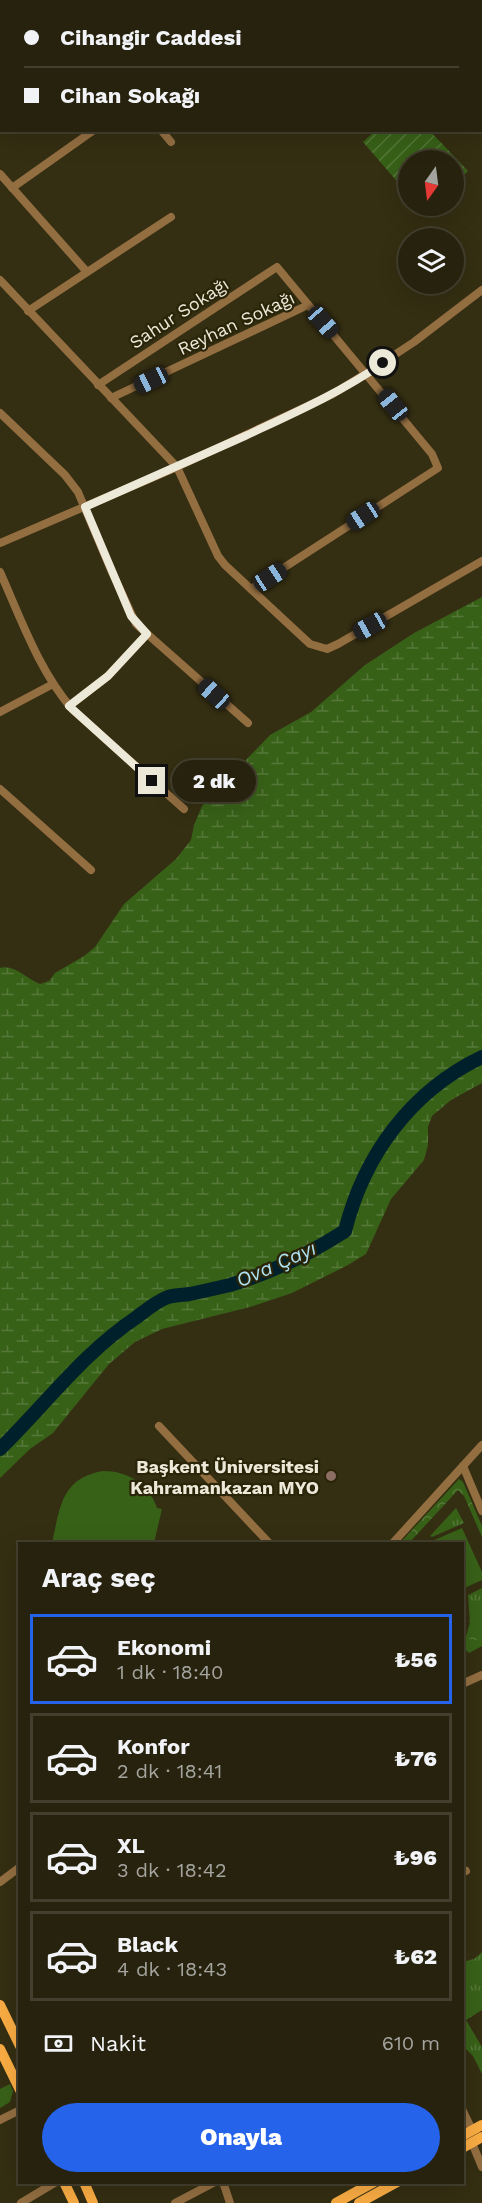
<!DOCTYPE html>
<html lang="tr">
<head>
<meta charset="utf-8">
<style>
  :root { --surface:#27220e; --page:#2f2a17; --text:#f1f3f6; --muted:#a4a49e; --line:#433f2e; --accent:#2563eb }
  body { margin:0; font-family:"Work Sans",sans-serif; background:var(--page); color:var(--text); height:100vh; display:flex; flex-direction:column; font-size:22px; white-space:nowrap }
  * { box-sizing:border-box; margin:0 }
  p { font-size:20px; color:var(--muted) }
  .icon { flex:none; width:33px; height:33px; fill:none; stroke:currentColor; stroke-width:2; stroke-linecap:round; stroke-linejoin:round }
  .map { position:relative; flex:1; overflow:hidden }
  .sheet { position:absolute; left:18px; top:1542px; width:446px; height:642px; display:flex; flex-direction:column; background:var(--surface); border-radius:0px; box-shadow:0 6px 24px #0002,0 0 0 2px var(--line) }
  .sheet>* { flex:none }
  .banner { position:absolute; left:0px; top:0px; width:483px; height:132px; box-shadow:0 6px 24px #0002,0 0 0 2px var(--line); display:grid; align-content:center; height:132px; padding:0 24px; background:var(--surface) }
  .needle { width:39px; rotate:194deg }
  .buttons { position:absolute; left:398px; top:150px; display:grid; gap:12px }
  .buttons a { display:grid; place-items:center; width:66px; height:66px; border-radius:50%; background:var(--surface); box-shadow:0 6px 24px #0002,0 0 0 2px var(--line); font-size:30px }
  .end { position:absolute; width:27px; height:27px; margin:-14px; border:8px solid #ece9d8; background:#111; box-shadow:0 0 0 3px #111 }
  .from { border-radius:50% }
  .bubble { position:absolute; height:42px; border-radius:21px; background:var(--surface); box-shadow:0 6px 24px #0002,0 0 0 2px var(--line); font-size:20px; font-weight:800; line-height:42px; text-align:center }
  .car { position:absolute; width:18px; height:36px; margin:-18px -9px; border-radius:8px; box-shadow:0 0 4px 2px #0007; background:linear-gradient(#222 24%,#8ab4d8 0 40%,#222 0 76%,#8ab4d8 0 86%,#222 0) }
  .banner b { display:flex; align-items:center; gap:21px; height:57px; font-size:22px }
  .banner b+b { border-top:2px solid var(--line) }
  .banner i { width:15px; height:15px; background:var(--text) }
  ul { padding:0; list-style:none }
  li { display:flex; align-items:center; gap:18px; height:90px; margin:0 12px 9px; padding:0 12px; border:3px solid var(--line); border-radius:0px }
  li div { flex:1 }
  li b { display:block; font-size:22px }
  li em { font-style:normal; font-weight:800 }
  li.current { border-color:var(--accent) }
  li>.icon { width:54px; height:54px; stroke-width:1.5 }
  h2 { padding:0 24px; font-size:27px; line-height:72px }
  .pay { display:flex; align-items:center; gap:15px; height:66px; padding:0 24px; font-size:22px }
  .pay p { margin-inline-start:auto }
  .primary-button { display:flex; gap:12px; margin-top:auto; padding:12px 24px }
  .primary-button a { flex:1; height:69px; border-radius:36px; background:var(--accent); color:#fff; font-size:24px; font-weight:800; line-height:69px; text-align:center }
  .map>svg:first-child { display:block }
  .grass { fill:url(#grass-tufts) }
  .forest { fill:url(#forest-crowns) }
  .wetland { fill:url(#wetland-marsh) }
  .garden { fill:url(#garden-furrows) }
  .pitch { fill:#386118 }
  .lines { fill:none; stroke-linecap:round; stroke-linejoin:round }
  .river { stroke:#00212b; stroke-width:14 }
  .minor { stroke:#936e41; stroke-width:8 }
  .major { stroke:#f9ac43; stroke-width:10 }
  .route { stroke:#ece9d8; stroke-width:8 }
  .education-dot { fill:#8d6e63; stroke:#2a2408; stroke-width:2 }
  .labels { text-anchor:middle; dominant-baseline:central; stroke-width:4.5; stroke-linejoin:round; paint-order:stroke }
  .street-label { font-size:18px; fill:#ece9d8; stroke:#2a2408 }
  .poi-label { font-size:18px; font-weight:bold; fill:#ece9d8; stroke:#2a2408; text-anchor:end }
  .water-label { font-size:20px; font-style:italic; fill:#afe3f3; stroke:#2a2408 }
</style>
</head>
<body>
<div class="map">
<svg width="482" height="2203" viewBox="0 0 482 2203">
  <defs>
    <pattern id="grass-tufts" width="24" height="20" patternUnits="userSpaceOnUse" patternTransform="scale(1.5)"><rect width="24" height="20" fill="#386118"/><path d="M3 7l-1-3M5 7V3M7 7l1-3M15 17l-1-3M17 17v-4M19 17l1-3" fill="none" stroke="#557839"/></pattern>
    <pattern id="forest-crowns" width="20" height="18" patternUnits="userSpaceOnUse" patternTransform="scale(1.5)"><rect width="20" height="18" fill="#386118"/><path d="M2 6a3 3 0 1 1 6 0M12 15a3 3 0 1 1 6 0" fill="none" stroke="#557839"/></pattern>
    <pattern id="wetland-marsh" width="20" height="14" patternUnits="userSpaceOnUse" patternTransform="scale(1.5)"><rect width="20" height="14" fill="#386118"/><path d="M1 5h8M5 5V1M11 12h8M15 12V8" fill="none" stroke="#557839"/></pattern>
    <pattern id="garden-furrows" width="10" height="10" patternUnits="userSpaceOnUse" patternTransform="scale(1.5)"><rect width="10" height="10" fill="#386118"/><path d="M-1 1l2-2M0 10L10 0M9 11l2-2" fill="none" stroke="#557839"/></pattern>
  </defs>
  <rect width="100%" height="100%" fill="#342e12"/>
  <g class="grass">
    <polygon points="456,1508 464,1523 432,1537 430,1536"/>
    <polygon points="482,1588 482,1646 469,1653 463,1647 470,1623 468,1595"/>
    <polygon points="482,1952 482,2010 466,2020 482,2047 482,2074 473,2056 462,2045 462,1962 474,1959"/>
    <polygon points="10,2084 13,2091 10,2102 0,2108 0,2089"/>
  </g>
  <g class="forest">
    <polygon points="459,1479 463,1482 482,1526 482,1537 464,1496 458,1490 409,1543 400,1543"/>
    <polygon points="475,1619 482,1622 482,1638 474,1641 466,1638 470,1623 469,1620"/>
  </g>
  <path class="wetland" d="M482,597v486l-31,17 -19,16 -4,11v18l-4,15 -33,39 -25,55 -18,11 -56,28 -42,14 -88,22 -27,13 -26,22 -56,69 -23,16 -30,29v-510c14,-4 27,11 40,16l9,-3 6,-8 29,-17 11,-9 29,-43 52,-45 15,-19 3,-15 8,-19 68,-71 41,-23 54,-47 49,-32z"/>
  <polygon class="garden" points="375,131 430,131 468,171 453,186 453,160 408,160 408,194 363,142"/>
  <g class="pitch">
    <path d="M103,1471c25,0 46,13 54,37l5,1 -8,34h-102c8,-35 9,-65 51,-72z"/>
    <polygon points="462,1528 482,1572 482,1580 462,1589 462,1544 433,1543 432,1541"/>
  </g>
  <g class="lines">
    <path class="river" d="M0,1449c46,-45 83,-96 137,-132 9,-7 20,-16 31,-20 7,-2 15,-2 22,-3 14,-3 27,-6 40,-9 41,-12 79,-31 115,-54 19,-76 66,-140 137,-174"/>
    <g class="minor">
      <polyline points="50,0 51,2"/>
      <polyline points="31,2 32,0"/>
      <polyline points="0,40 2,38"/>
      <polyline points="161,130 171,142"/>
      <polyline points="0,174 87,272"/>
      <polyline points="12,188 94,130"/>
      <polyline points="0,280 177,467 218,556 225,565 310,644 327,649 338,644 482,561"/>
      <polyline points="28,311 171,217"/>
      <polyline points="98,385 277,267 432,454 438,468 251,589"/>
      <polyline points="111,398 308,305"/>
      <polyline points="0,413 65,475 78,492 111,570 136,624 248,723"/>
      <polyline points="0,543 177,467 331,395 367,373 414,342 482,290"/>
      <path d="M0,572c21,47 39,99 73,138l111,99"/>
      <polyline points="69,706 108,676 147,634"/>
      <polyline points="0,712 53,684"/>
      <polyline points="0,789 91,870"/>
      <polyline points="159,1426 270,1544"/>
      <polyline points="463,1466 482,1511"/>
      <polyline points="392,1544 482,1445"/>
      <polyline points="462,1684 482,1675"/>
      <polyline points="462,1873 466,1871"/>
      <polyline points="0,1882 20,1867"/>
      <polyline points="462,2109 472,2130"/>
      <polyline points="0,2120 20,2110"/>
      <polyline points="472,2143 482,2167"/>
      <polyline points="223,2182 230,2203"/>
      <polyline points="21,2203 56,2182"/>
      <polyline points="175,2203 215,2182"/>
    </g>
    <g class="major">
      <polyline points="0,2005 20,2046"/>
      <polyline points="0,2049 20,2090"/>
      <polyline points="462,2136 482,2125"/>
      <polyline points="462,2148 482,2137"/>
      <polyline points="64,2182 74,2203"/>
      <polyline points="84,2182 93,2203"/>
      <polyline points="336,2203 374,2182"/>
      <polyline points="359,2203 397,2182"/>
    </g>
  </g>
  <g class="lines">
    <path class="route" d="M152,781l-83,-75 39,-30 39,-42 -16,-18 -46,-109c53,-24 107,-47 160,-71 47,-22 95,-43 138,-73"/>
  </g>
  <circle class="education-dot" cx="331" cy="1476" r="6"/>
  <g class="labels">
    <g class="street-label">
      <text transform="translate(179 313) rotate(-33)">Sahur Sokağı</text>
      <text transform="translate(236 323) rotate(-25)">Reyhan Sokağı</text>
    </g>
    <g class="poi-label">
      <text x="319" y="1466">Başkent Üniversitesi<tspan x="319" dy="21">Kahramankazan MYO</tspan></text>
    </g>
    <g class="water-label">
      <text transform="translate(276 1264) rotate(-24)">Ova Çayı</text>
    </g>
  </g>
</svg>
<div class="buttons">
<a><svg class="needle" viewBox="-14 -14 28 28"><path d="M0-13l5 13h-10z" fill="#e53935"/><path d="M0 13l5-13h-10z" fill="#a4a49e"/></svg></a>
<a><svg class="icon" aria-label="layers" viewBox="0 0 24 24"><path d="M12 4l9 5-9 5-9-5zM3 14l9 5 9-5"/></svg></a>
</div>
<i class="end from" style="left:383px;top:363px"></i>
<i class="end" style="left:152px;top:781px"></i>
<div class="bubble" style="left:172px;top:760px;width:84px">2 dk</div>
<i class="car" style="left:323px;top:322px;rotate:139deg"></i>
<i class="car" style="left:151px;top:380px;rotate:245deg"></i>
<i class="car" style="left:393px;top:405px;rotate:321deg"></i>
<i class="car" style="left:363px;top:516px;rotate:237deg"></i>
<i class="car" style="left:270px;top:577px;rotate:57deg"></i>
<i class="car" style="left:370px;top:626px;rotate:241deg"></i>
<i class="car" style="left:214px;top:694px;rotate:312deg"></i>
<div class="banner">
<b><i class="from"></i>Cihangir Caddesi</b>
<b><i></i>Cihan Sokağı</b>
</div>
<section class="sheet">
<h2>Araç seç</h2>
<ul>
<li class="current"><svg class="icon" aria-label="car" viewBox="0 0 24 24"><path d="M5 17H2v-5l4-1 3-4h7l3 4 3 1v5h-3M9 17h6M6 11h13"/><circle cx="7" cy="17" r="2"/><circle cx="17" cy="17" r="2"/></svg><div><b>Ekonomi</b><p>1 dk · 18:40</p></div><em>₺56</em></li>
<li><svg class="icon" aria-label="car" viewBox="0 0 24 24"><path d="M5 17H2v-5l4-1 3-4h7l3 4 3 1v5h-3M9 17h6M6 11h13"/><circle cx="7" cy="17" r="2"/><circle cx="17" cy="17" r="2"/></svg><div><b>Konfor</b><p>2 dk · 18:41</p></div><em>₺76</em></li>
<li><svg class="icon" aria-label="car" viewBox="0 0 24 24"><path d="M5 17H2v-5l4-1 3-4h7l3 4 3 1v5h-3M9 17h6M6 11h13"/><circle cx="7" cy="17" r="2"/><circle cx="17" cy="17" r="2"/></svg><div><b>XL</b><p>3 dk · 18:42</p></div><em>₺96</em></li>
<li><svg class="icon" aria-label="car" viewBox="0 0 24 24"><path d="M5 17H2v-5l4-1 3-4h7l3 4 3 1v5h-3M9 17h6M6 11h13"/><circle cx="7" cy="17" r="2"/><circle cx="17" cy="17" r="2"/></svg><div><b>Black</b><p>4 dk · 18:43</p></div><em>₺62</em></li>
</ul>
<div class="pay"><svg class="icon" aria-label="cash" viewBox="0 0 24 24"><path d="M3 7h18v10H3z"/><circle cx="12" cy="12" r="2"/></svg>Nakit<p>610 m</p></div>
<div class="primary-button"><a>Onayla</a></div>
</section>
</div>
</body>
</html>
